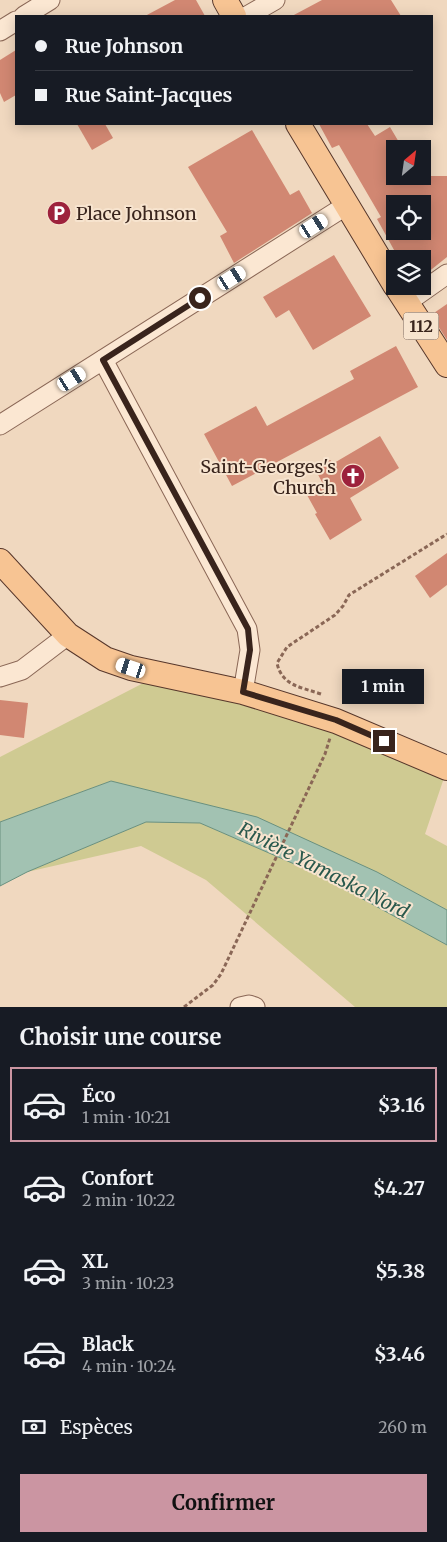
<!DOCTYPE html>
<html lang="fr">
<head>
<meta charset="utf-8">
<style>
  :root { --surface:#171b24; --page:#242831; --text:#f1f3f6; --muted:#9ea1a6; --line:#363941; --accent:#cb95a2 }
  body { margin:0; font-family:Merriweather,serif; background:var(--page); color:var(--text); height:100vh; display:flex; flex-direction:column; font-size:19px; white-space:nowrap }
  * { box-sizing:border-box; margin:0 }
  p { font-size:16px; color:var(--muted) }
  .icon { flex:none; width:28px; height:28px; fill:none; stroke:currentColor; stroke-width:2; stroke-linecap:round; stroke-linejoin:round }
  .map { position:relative; height:1007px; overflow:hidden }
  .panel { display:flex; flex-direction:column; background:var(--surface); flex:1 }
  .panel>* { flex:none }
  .hud { position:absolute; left:15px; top:15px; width:418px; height:110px; border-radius:0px; box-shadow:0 2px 12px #0003; display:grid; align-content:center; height:110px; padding:0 20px; background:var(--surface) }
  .needle { width:32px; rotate:29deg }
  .fabs { position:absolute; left:386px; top:140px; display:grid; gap:10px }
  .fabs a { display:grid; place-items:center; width:45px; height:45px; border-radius:0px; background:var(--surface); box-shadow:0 2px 12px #0003; font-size:25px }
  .end { position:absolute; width:22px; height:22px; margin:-11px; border:6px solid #39241c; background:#fff; box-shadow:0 0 0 2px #fff }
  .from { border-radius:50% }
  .bubble { position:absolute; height:35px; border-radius:0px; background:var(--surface); box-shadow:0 2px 12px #0003; font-size:16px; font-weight:700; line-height:35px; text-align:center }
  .car { position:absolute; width:15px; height:30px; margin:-15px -8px; border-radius:6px; box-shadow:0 0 4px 1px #0007; background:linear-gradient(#fff 24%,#345 0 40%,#fff 0 76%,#345 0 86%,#fff 0) }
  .hud b { display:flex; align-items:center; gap:18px; height:48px; font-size:19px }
  .hud b+b { border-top:1px solid var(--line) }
  .hud i { width:12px; height:12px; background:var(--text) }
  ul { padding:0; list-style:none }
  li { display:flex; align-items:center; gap:15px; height:75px; margin:0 10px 8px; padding:0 10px; border:2px solid transparent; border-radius:0px }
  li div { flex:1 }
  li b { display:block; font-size:19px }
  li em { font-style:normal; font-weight:700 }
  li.selected { border-color:var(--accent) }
  li>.icon { width:45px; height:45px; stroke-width:1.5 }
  h2 { padding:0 20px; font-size:22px; line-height:60px }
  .pay { display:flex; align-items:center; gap:12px; height:55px; padding:0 20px; font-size:19px }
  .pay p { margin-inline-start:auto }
  .action { display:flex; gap:10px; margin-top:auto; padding:10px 20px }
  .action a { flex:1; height:58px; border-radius:0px; background:var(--accent); color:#111; font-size:20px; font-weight:700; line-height:58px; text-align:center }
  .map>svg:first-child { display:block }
  .green { fill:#cfca92 }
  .water { fill:#a2c2b2; stroke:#69907f }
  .building { fill:#d18772; fill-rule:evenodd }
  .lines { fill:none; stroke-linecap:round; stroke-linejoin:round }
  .minor-casing { stroke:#8a6756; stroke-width:21 }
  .major-casing { stroke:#57372b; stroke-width:26 }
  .path { stroke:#8a6756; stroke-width:3; stroke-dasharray:4 2.5; stroke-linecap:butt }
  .minor { stroke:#fbe7d2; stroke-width:19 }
  .major { stroke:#f7c493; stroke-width:24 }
  .route { stroke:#39241c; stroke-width:6 }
  .labels { text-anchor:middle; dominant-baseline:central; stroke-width:4; stroke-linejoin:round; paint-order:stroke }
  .shield { fill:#f7e4cf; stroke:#725e52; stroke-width:1 }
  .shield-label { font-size:16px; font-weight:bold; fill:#39241c }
  .poi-label { font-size:18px; fill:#39241c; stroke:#f7e4cf; text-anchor:start }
  .water-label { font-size:19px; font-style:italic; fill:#2a594d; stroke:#f7e4cf }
</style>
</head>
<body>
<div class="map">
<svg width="447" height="1007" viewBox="0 0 447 1007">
  <rect width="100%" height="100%" fill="#f0d8bf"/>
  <g class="green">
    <polygon points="157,676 243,692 446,772 425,834 447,846 447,910 377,872 111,781 0,822 0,757"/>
    <polygon points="146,822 200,823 315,873 447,945 447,1007 355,1007 206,880 141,846 27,872"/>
  </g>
  <polygon class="water" points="111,781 257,817 377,872 447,910 447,945 315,873 200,823 146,822 27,872 0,886 0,822"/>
  <g class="building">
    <polygon points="175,0 196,0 205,16 145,16"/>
    <polygon points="322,0 391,0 401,16 292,16"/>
    <polygon points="16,50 16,95 4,102 0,93 0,60"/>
    <polygon points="77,124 105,124 113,138 92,150"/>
    <path d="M319,124h48l8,12 15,-9 13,22h-8v27h52v81l-25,20v-18h-23l-22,-40 4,-2 -42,-72 -7,3zM395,204h27v27h-27z"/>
    <polygon points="252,130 290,195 299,190 312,213 234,263 220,236 227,232 188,167"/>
    <polygon points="334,255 371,316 313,350 289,310 276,318 263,297"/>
    <polygon points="447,304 447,340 431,315"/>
    <polygon points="396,346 418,387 232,486 204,434 256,406 267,426 354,379 350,371"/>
    <polygon points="380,436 399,468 350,498 362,520 330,540 315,514 317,513 307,495 322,482 315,469 330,460 334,463"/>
    <polygon points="447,553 447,585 430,598 415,576"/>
    <polygon points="0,700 28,703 24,738 0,735"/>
  </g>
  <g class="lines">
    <g class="minor-casing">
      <g id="minor">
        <polyline points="24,16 50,0"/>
        <polyline points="247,16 275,0"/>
        <polyline points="0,31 16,21"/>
        <polyline points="406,303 447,274"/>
        <polyline points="103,360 247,629 250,650 243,692"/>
        <polyline points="0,425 347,205"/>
        <polyline points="0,677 22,670 68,635"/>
        <polyline points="240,1007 249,1005 255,1007"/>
      </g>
    </g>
    <g class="major-casing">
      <g id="major">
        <polyline points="225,0 234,16"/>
        <polyline points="298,124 395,285"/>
        <polyline points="396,286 447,365"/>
        <polyline points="0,561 68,635 105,659 131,668 243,692 336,721 447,768"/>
      </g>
    </g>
    <g class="path">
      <path d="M321,694c-20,-7 -39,-8 -44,-31l10,-16 48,-32 8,-9 6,-11 98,-61"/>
      <polyline points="184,1007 213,985 221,974 325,754 330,738"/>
    </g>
    <use href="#minor" class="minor"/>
    <use href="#major" class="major"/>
  </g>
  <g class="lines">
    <polyline class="route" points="200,298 103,360 248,629 250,650 243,692 336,720 384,741"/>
  </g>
  <defs>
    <g id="parking-disc" transform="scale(1.25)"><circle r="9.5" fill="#9d223c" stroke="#f7e4cf"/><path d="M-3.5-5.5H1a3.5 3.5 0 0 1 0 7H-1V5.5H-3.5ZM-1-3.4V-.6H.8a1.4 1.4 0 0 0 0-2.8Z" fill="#fff"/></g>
    <g id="church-disc" transform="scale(1.25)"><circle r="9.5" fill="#9d223c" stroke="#f7e4cf"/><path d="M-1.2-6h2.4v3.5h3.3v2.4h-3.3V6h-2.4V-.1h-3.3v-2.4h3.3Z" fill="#fff"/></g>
  </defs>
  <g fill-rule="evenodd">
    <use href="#parking-disc" x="59" y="213"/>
    <use href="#church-disc" x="353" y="476"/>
  </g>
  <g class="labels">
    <rect class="shield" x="403.5" y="312.5" width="35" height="27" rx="4"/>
    <g class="shield-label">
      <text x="421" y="326">112</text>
    </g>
    <g class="poi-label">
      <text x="76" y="213">Place Johnson</text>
      <text x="336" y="466" text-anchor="end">Saint-Georges's<tspan x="336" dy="21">Church</tspan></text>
    </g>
    <g class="water-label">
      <text transform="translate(324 870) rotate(27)">Rivière Yamaska Nord</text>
    </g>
  </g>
</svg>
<div class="fabs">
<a><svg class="needle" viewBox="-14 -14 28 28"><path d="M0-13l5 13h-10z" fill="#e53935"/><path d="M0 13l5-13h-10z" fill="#9ea1a6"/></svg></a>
<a><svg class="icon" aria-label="locate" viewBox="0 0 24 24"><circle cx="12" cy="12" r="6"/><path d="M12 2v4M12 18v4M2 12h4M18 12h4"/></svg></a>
<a><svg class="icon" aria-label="layers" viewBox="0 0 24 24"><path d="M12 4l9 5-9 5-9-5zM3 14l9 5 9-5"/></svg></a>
</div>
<i class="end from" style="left:200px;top:298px"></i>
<i class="end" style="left:384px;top:741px"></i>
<div class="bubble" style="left:342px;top:669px;width:82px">1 min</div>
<i class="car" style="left:314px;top:226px;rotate:58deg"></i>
<i class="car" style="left:232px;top:278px;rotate:58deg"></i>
<i class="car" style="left:72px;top:379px;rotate:58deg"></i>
<i class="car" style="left:131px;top:668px;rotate:288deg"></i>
<div class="hud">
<b><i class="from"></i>Rue Johnson</b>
<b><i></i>Rue Saint-Jacques</b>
</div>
</div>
<section class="panel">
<h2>Choisir une course</h2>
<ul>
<li class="selected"><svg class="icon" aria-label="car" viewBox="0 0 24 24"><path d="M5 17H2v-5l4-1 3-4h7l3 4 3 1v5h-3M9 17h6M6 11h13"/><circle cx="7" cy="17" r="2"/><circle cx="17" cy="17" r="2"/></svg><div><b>Éco</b><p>1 min · 10:21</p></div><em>$3.16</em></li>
<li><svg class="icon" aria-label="car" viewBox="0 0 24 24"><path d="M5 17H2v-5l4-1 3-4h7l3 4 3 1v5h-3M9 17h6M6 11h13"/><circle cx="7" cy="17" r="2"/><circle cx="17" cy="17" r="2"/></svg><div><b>Confort</b><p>2 min · 10:22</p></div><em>$4.27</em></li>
<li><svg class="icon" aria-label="car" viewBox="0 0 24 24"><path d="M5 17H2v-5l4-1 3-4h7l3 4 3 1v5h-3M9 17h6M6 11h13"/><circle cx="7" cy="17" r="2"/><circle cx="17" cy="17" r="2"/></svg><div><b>XL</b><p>3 min · 10:23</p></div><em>$5.38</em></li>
<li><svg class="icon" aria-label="car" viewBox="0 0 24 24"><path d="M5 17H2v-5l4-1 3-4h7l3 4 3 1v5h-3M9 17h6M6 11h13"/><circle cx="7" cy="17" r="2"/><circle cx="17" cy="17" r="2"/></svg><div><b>Black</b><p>4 min · 10:24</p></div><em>$3.46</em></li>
</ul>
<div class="pay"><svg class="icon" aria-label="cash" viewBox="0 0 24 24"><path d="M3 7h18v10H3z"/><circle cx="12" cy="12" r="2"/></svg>Espèces<p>260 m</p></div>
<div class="action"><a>Confirmer</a></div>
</section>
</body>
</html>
